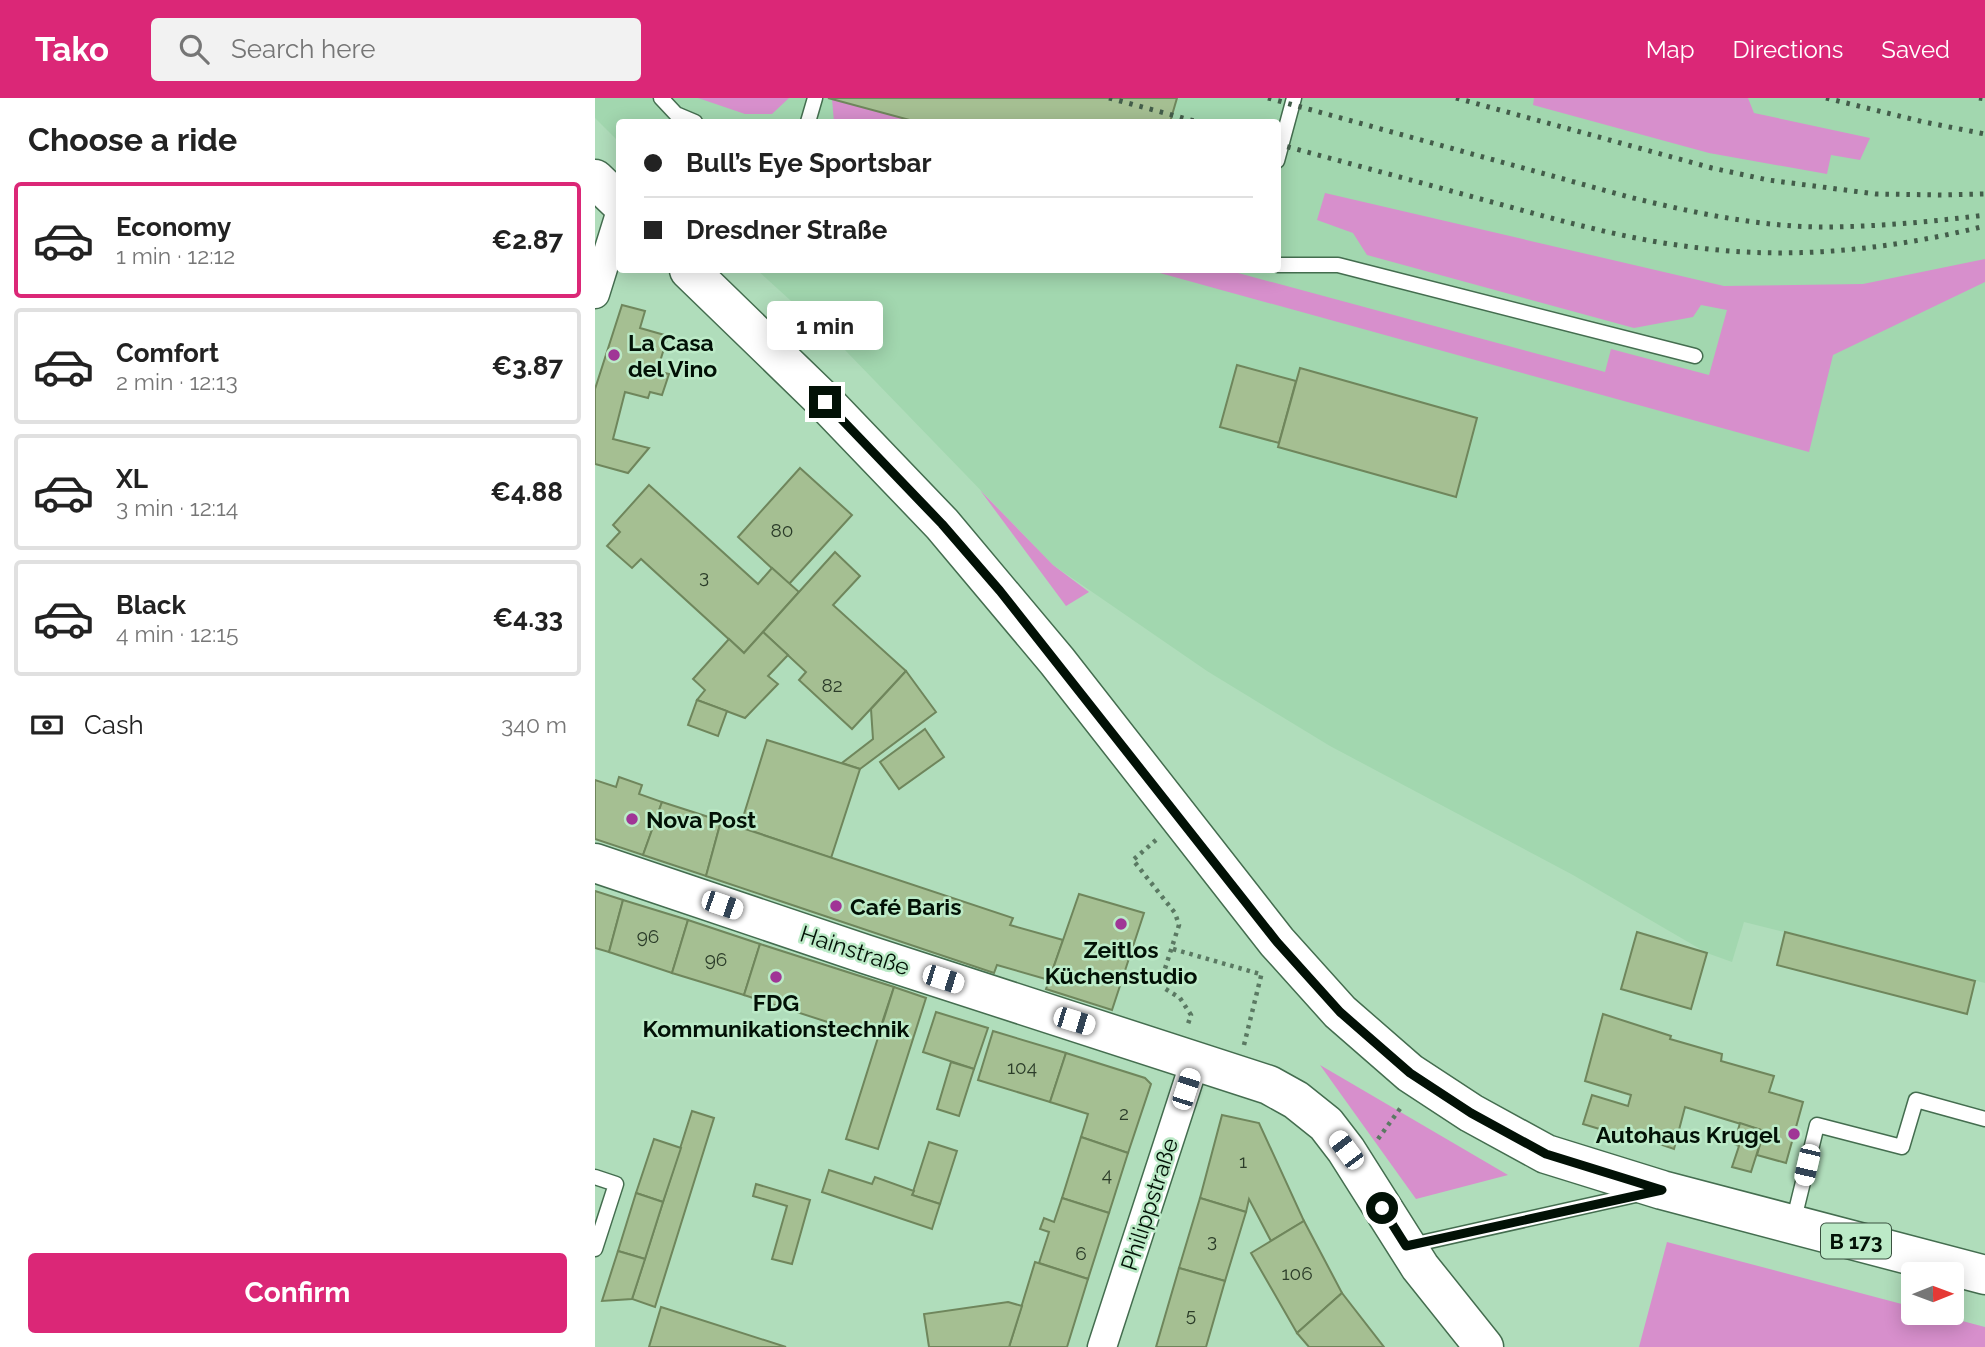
<!DOCTYPE html>
<html lang="en">
<head>
<meta charset="utf-8">
<style>
  :root { --surface:#fff; --page:#f2f2f2; --text:#222; --muted:#767676; --line:#e0e0e0; --accent:#db2777 }
  body { margin:0; font-family:Raleway,sans-serif; background:var(--page); color:var(--text); height:100vh; display:flex; flex-direction:column; font-size:26px; white-space:nowrap }
  * { box-sizing:border-box; margin:0 }
  p { font-size:23px; color:var(--muted) }
  .icon { flex:none; width:38px; height:38px; fill:none; stroke:currentColor; stroke-width:2; stroke-linecap:round; stroke-linejoin:round }
  .map { position:relative; flex:1; overflow:hidden }
  .details { display:flex; flex-direction:column; background:var(--surface); width:595px }
  .details>* { flex:none }
  .hud { position:absolute; left:21px; top:21px; width:665px; height:154px; border-radius:7px; box-shadow:0 4px 18px #0003; display:grid; align-content:center; height:154px; padding:0 28px; background:var(--surface) }
  .needle { width:46px; rotate:89deg }
  .buttons { position:absolute; left:1306px; top:1164px; display:grid; gap:14px }
  .buttons a { display:grid; place-items:center; width:63px; height:63px; border-radius:7px; background:var(--surface); box-shadow:0 4px 18px #0003; font-size:35px }
  .end { position:absolute; width:32px; height:32px; margin:-16px; border:9px solid #021106; background:#fff; box-shadow:0 0 0 4px #fff }
  .from { border-radius:50% }
  .bubble { position:absolute; height:49px; border-radius:7px; background:var(--surface); box-shadow:0 4px 18px #0003; font-size:23px; font-weight:700; line-height:49px; text-align:center }
  .car { position:absolute; width:21px; height:42px; margin:-21px -10px; border-radius:9px; box-shadow:0 0 5px 2px #0007; background:linear-gradient(#fff 24%,#345 0 40%,#fff 0 76%,#345 0 86%,#fff 0) }
  .hud b { display:flex; align-items:center; gap:24px; height:66px; font-size:26px }
  .hud b+b { border-top:2px solid var(--line) }
  .hud i { width:18px; height:18px; background:var(--text) }
  ul { padding:0; list-style:none }
  li { display:flex; align-items:center; gap:21px; height:116px; margin:0 14px 10px; padding:0 14px; border:4px solid var(--line); border-radius:7px }
  li div { flex:1 }
  li b { display:block; font-size:26px }
  li em { font-style:normal; font-weight:700 }
  li.selected { border-color:var(--accent) }
  li>.icon { width:63px; height:63px; stroke-width:1.5 }
  h2 { padding:0 28px; font-size:32px; line-height:84px }
  .pay { display:flex; align-items:center; gap:18px; height:77px; padding:0 28px; font-size:26px }
  .pay p { margin-inline-start:auto }
  .cta { display:flex; gap:14px; margin-top:auto; padding:14px 28px }
  .cta a { flex:1; height:80px; border-radius:7px; background:var(--accent); color:#fff; font-size:28px; font-weight:700; line-height:80px; text-align:center }
  header { display:flex; align-items:center; gap:42px; box-sizing:border-box; height:98px; padding:0 35px; background:var(--accent); color:#fff }
  header strong { font-size:33px }
  nav { display:flex; gap:38px; margin-inline-start:auto; font-size:24px }
  .search { width:490px; height:63px; background:var(--page); display:flex; align-items:center; gap:18px; box-sizing:border-box; padding:0 24px; border-radius:7px; color:var(--muted); font-size:26px }
  main { display:flex; flex:1; min-height:0 }
  .map>svg:first-child { display:block }
  .built { fill:#a2d7af }
  .green { fill:#d78fcc }
  .building { fill:#a5bf92; stroke:#6f865c; stroke-width:2 }
  .lines { fill:none; stroke-linecap:round; stroke-linejoin:round }
  .lane-casing { stroke:#446d4f; stroke-width:17 }
  .street-casing { stroke:#446d4f; stroke-width:31 }
  .secondary-casing { stroke:#446d4f; stroke-width:41 }
  .primary-casing { stroke:#446d4f; stroke-width:41 }
  .path { stroke:#5a7962; stroke-width:4.5; stroke-dasharray:3.5 5; stroke-linecap:butt }
  .lane { stroke:#fff; stroke-width:14 }
  .street { stroke:#fff; stroke-width:28 }
  .secondary { stroke:#fff; stroke-width:38 }
  .primary { stroke:#fff; stroke-width:38 }
  .rail { stroke:#435d4a; stroke-width:5; stroke-dasharray:3.5 7; stroke-linecap:butt }
  .route { stroke:#021106; stroke-width:9 }
  .poi-dot { fill:#a03596; stroke:#bceac7; stroke-width:2.5 }
  .labels { text-anchor:middle; dominant-baseline:central; stroke-width:5; stroke-linejoin:round; paint-order:stroke }
  .number-label { font-size:19px; fill:#2b3c29 }
  .shield { fill:#bceac7; stroke:#3a5240; stroke-width:2 }
  .shield-label { font-size:21px; font-weight:bold; fill:#021106 }
  .poi-label { font-size:23px; font-weight:bold; fill:#021106; stroke:#bceac7; text-anchor:start }
  .street-label { font-size:23px; fill:#021106; stroke:#bceac7 }
</style>
</head>
<body>
<header>
<strong>Tako</strong>
<div class="search"><svg class="icon" aria-label="search" viewBox="0 0 24 24"><circle cx="10" cy="10" r="6"/><path d="M15 15l6 6"/></svg>Search here</div>
<nav><a>Map</a><a>Directions</a><a>Saved</a></nav>
</header>
<main>
<section class="details">
<h2>Choose a ride</h2>
<ul>
<li class="selected"><svg class="icon" aria-label="car" viewBox="0 0 24 24"><path d="M5 17H2v-5l4-1 3-4h7l3 4 3 1v5h-3M9 17h6M6 11h13"/><circle cx="7" cy="17" r="2"/><circle cx="17" cy="17" r="2"/></svg><div><b>Economy</b><p>1 min · 12:12</p></div><em>€2.87</em></li>
<li><svg class="icon" aria-label="car" viewBox="0 0 24 24"><path d="M5 17H2v-5l4-1 3-4h7l3 4 3 1v5h-3M9 17h6M6 11h13"/><circle cx="7" cy="17" r="2"/><circle cx="17" cy="17" r="2"/></svg><div><b>Comfort</b><p>2 min · 12:13</p></div><em>€3.87</em></li>
<li><svg class="icon" aria-label="car" viewBox="0 0 24 24"><path d="M5 17H2v-5l4-1 3-4h7l3 4 3 1v5h-3M9 17h6M6 11h13"/><circle cx="7" cy="17" r="2"/><circle cx="17" cy="17" r="2"/></svg><div><b>XL</b><p>3 min · 12:14</p></div><em>€4.88</em></li>
<li><svg class="icon" aria-label="car" viewBox="0 0 24 24"><path d="M5 17H2v-5l4-1 3-4h7l3 4 3 1v5h-3M9 17h6M6 11h13"/><circle cx="7" cy="17" r="2"/><circle cx="17" cy="17" r="2"/></svg><div><b>Black</b><p>4 min · 12:15</p></div><em>€4.33</em></li>
</ul>
<div class="pay"><svg class="icon" aria-label="cash" viewBox="0 0 24 24"><path d="M3 7h18v10H3z"/><circle cx="12" cy="12" r="2"/></svg>Cash<p>340 m</p></div>
<div class="cta"><a>Confirm</a></div>
</section>
<div class="map">
<svg width="1390" height="1249" viewBox="0 0 1390 1249">
  <rect width="100%" height="100%" fill="#b0ddbb"/>
  <polygon class="built" points="0,0 1390,0 1390,885 1149,824 1137,864 1112,855 978,777 735,648 612,573 458,467 250,252 162,172 682,172 682,24 24,24 24,44 0,20"/>
  <g class="green">
    <polygon points="103,0 194,0 177,16 150,16"/>
    <polygon points="939,0 1153,0 1159,15 1275,40 1265,62 1236,57 1232,76 1114,55 938,7"/>
    <polygon points="237,1 322,24 239,24"/>
    <polygon points="730,95 1129,188 1268,186 1390,161 1390,184 1238,257 1214,354 554,172 632,172 1010,274 1016,251 1114,277 1132,212 1106,207 1098,219 1039,230 772,157 758,135 722,122"/>
    <polygon points="385,392 458,467 494,494 471,508"/>
    <polygon points="725,967 913,1077 821,1101"/>
    <polygon points="1072,1144 1318,1209 1318,1214 1337,1215 1390,1229 1390,1249 1044,1249"/>
  </g>
  <g class="building">
    <polygon points="233,0 582,0 575,24 322,24"/>
    <polygon points="27,207 50,213 45,230 73,238 62,273 74,276 67,297 55,294 53,300 30,294 18,341 54,350 33,375 0,366 0,291"/>
    <polygon points="642,267 701,283 684,345 625,329"/>
    <polygon points="705,270 882,320 861,399 683,349"/>
    <polygon points="205,370 257,417 194,486 143,439"/>
    <polygon points="54,387 163,486 177,470 204,494 149,555 46,461 37,470 12,448 25,434 18,427"/>
    <polygon points="240,454 265,478 238,507 311,573 257,631 204,582 211,574 168,534"/>
    <polygon points="168,534 193,557 173,578 183,586 150,620 102,602 110,592 98,581 134,541 149,555"/>
    <polygon points="311,573 341,614 265,671 247,665 278,641 276,611"/>
    <polygon points="102,602 132,613 123,638 93,627"/>
    <polygon points="330,631 349,659 304,691 285,664"/>
    <polygon points="172,642 265,671 236,760 145,729"/>
    <polygon points="24,679 47,687 44,696 67,704 48,757 0,741 0,682 21,689"/>
    <polygon points="67,704 126,723 111,778 48,757"/>
    <polygon points="126,723 418,820 415,827 468,842 454,882 402,867 399,875 111,778"/>
    <polygon points="0,793 28,802 14,854 0,850"/>
    <polygon points="484,796 549,815 517,912 451,891"/>
    <polygon points="28,802 93,822 77,875 14,854"/>
    <polygon points="93,822 165,846 149,897 77,875"/>
    <polygon points="1042,834 1112,855 1096,911 1026,891"/>
    <polygon points="1190,834 1380,883 1372,916 1182,867"/>
    <polygon points="165,846 299,889 282,940 149,897"/>
    <polygon points="299,889 331,900 283,1051 251,1041"/>
    <polygon points="341,914 393,930 379,971 328,954"/>
    <polygon points="1008,916 1076,938 1075,941 1127,956 1126,963 1179,978 1174,994 1208,1004 1191,1065 1162,1057 1169,1033 1090,1009 1079,1051 1041,1038 1041,1042 988,1026 997,997 1033,1008 1036,997 990,983"/>
    <polygon points="398,933 471,955 455,1004 383,982"/>
    <polygon points="471,955 550,980 556,986 533,1055 486,1039 493,1016 455,1004"/>
    <polygon points="356,964 379,971 364,1018 342,1011"/>
    <polygon points="97,1013 119,1020 60,1209 37,1201"/>
    <polygon points="627,1017 664,1025 709,1123 676,1143 654,1101 651,1114 605,1100"/>
    <polygon points="1145,1025 1169,1033 1156,1074 1137,1069 1144,1048 1139,1046"/>
    <polygon points="486,1039 533,1055 514,1115 467,1100"/>
    <polygon points="59,1041 86,1050 68,1104 41,1095"/>
    <polygon points="334,1044 362,1053 345,1106 317,1097"/>
    <polygon points="234,1072 277,1086 280,1079 319,1093 317,1097 345,1106 337,1131 227,1094"/>
    <polygon points="161,1086 215,1102 197,1166 177,1161 192,1108 158,1098"/>
    <polygon points="41,1095 68,1104 50,1161 23,1153"/>
    <polygon points="467,1100 514,1115 493,1181 444,1165 454,1134 445,1131 449,1120 459,1124"/>
    <polygon points="605,1100 651,1114 630,1183 584,1170"/>
    <polygon points="709,1123 747,1195 702,1235 656,1155"/>
    <polygon points="23,1153 50,1161 37,1201 7,1203"/>
    <polygon points="440,1164 493,1181 472,1249 414,1249"/>
    <polygon points="584,1170 630,1183 611,1249 561,1249"/>
    <polygon points="747,1195 789,1249 714,1249 702,1235"/>
    <polygon points="413,1204 427,1208 414,1249 334,1249 329,1216"/>
    <polygon points="66,1209 191,1249 54,1249"/>
  </g>
  <g class="lines">
    <g class="lane-casing">
      <g id="lane">
        <polyline points="66,0 81,16 100,24"/>
        <polyline points="213,24 220,0"/>
        <polyline points="682,63 699,0"/>
        <polyline points="682,167 743,167 1100,258"/>
        <polyline points="0,1079 21,1086 0,1151"/>
        <polyline points="1198,1125 1222,1027 1307,1049 1321,1002 1390,1021"/>
        <polyline points="812,1148 1045,1096"/>
      </g>
    </g>
    <g class="street-casing">
      <g id="street">
        <polyline points="0,196 24,119"/>
        <polyline points="507,1249 600,963"/>
      </g>
    </g>
    <g class="secondary-casing">
      <polyline id="secondary" points="0,765 270,856 674,987 701,1002 731,1026 751,1052 825,1169 889,1249"/>
    </g>
    <g class="primary-casing">
      <g id="primary">
        <polyline points="0,81 24,104"/>
        <polyline points="94,172 230,304 347,426 462,563 682,844 745,914 815,975 876,1015 951,1056 1067,1092 1390,1177"/>
      </g>
    </g>
    <g class="path">
      <polyline points="561,742 538,762 580,815 584,827 567,880 569,890 585,900 596,917 593,926"/>
      <polyline points="578,851 665,876"/>
      <polyline points="649,947 667,874"/>
      <polyline points="783,1041 807,1008"/>
    </g>
    <use href="#lane" class="lane"/>
    <use href="#street" class="street"/>
    <use href="#secondary" class="secondary"/>
    <use href="#primary" class="primary"/>
    <g class="rail">
      <polyline points="514,0 603,24"/>
      <path d="M673,0l361,99c62,15 126,29 190,30 56,0 111,-5 166,-12"/>
      <polyline points="861,0 1117,70 1173,82 1281,96 1347,97 1390,96"/>
      <polyline points="1231,0 1329,24 1390,36"/>
      <polyline points="1384,0 1390,1"/>
      <path d="M682,46c71,19 141,38 211,57 70,19 140,39 212,47 95,12 193,1 285,-22"/>
    </g>
  </g>
  <g class="lines">
    <polyline class="route" points="230,304 347,426 405,493 682,844 745,914 815,975 876,1015 951,1056 1067,1092 811,1148 787,1110"/>
  </g>
  <g class="poi-dot">
    <circle cx="19" cy="257" r="7"/>
    <circle cx="37" cy="721" r="7"/>
    <circle cx="241" cy="808" r="7"/>
    <circle cx="526" cy="826" r="7"/>
    <circle cx="181" cy="879" r="7"/>
    <circle cx="1199" cy="1036" r="7"/>
  </g>
  <g class="labels">
    <g class="number-label">
      <text x="187" y="432">80</text>
      <text x="109" y="478">3</text>
      <text x="237" y="587">82</text>
      <text x="53" y="838">96</text>
      <text x="121" y="861">96</text>
      <text x="427" y="969">104</text>
      <text x="529" y="1015">2</text>
      <text x="648" y="1063">1</text>
      <text x="512" y="1076">4</text>
      <text x="617" y="1142">3</text>
      <text x="486" y="1155">6</text>
      <text x="702" y="1175">106</text>
      <text x="596" y="1216">5</text>
    </g>
    <rect class="shield" x="1226" y="1125.5" width="70" height="35" rx="5"/>
    <g class="shield-label">
      <text x="1261" y="1143">B 173</text>
    </g>
    <g class="poi-label">
      <text x="33" y="244">La Casa<tspan x="33" dy="26">del Vino</tspan></text>
      <text x="51" y="721">Nova Post</text>
      <text x="255" y="808">Café Baris</text>
      <text x="526" y="851" text-anchor="middle">Zeitlos<tspan x="526" dy="26">Küchenstudio</tspan></text>
      <text x="181" y="904" text-anchor="middle">FDG<tspan x="181" dy="26">Kommunikationstechnik</tspan></text>
      <text x="1185" y="1036" text-anchor="end">Autohaus Krugel</text>
    </g>
    <g class="street-label">
      <text transform="translate(260 852) rotate(18)">Hainstraße</text>
      <text transform="translate(554 1106) rotate(-72)">Philippstraße</text>
    </g>
  </g>
</svg>
<div class="buttons">
<a><svg class="needle" viewBox="-14 -14 28 28"><path d="M0-13l5 13h-10z" fill="#e53935"/><path d="M0 13l5-13h-10z" fill="#767676"/></svg></a>
</div>
<i class="end from" style="left:787px;top:1110px"></i>
<i class="end" style="left:230px;top:304px"></i>
<div class="bubble" style="left:172px;top:203px;width:116px">1 min</div>
<i class="car" style="left:127px;top:807px;rotate:109deg"></i>
<i class="car" style="left:348px;top:881px;rotate:108deg"></i>
<i class="car" style="left:479px;top:923px;rotate:107deg"></i>
<i class="car" style="left:591px;top:991px;rotate:18deg"></i>
<i class="car" style="left:751px;top:1052px;rotate:323deg"></i>
<i class="car" style="left:1212px;top:1067px;rotate:193deg"></i>
<div class="hud">
<b><i class="from"></i>Bull’s Eye Sportsbar</b>
<b><i></i>Dresdner Straße</b>
</div>
</div>
</main>
</body>
</html>
